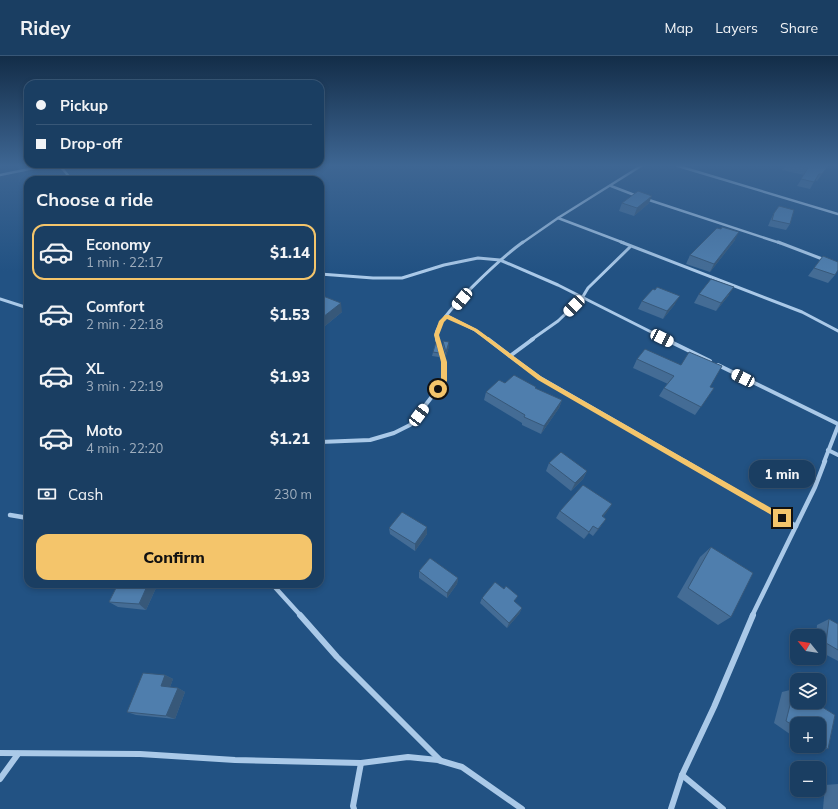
<!DOCTYPE html>
<html lang="en">
<head>
<meta charset="utf-8">
<style>
  :root { --surface:#1a3e62; --page:#234568; --text:#f1f3f6; --muted:#9faebe; --line:#385777; --accent:#f4c56b }
  body { margin:0; font-family:Mulish,sans-serif; background:var(--page); color:var(--text); height:100vh; display:flex; flex-direction:column; font-size:15px; white-space:nowrap }
  * { box-sizing:border-box; margin:0 }
  p { font-size:13px; color:var(--muted) }
  .icon { flex:none; width:22px; height:22px; fill:none; stroke:currentColor; stroke-width:2; stroke-linecap:round; stroke-linejoin:round }
  .map { position:relative; flex:1; overflow:hidden }
  .details { position:absolute; left:24px; top:120px; width:300px; height:412px; display:flex; flex-direction:column; background:var(--surface); border-radius:12px; box-shadow:0 2px 6px #0003,0 0 0 1px var(--line) }
  .details>* { flex:none }
  .hud { position:absolute; left:24px; top:24px; width:300px; height:88px; border-radius:12px; box-shadow:0 2px 6px #0003,0 0 0 1px var(--line); display:grid; align-content:center; height:88px; padding:0 12px; background:var(--surface) }
  .needle { width:26px; rotate:300deg }
  .buttons { position:absolute; left:790px; top:573px; display:grid; gap:8px }
  .buttons a { display:grid; place-items:center; width:36px; height:36px; border-radius:8px; background:var(--surface); box-shadow:0 2px 6px #0003,0 0 0 1px var(--line); font-size:20px }
  .end { position:absolute; width:18px; height:18px; margin:-9px; border:5px solid #f4c56b; background:#111; box-shadow:0 0 0 2px #111 }
  .from { border-radius:50% }
  .bubble { position:absolute; height:28px; border-radius:12px; background:var(--surface); box-shadow:0 2px 6px #0003,0 0 0 1px var(--line); font-size:13px; font-weight:800; line-height:28px; text-align:center }
  .car { position:absolute; width:12px; height:24px; margin:-12px -6px; border-radius:5px; box-shadow:0 0 3px 1px #0007; background:linear-gradient(#fff 24%,#345 0 40%,#fff 0 76%,#345 0 86%,#fff 0) }
  .hud b { display:flex; align-items:center; gap:14px; height:38px; font-size:15px }
  .hud b+b { border-top:1px solid var(--line) }
  .hud i { width:10px; height:10px; background:var(--text) }
  ul { padding:0; list-style:none }
  li { display:flex; align-items:center; gap:12px; height:56px; margin:0 8px 6px; padding:0 4px; border:2px solid transparent; border-radius:12px }
  li div { flex:1 }
  li b { display:block; font-size:15px }
  li em { font-style:normal; font-weight:800 }
  li.selected { border-color:var(--accent) }
  li>.icon { width:36px; height:36px; stroke-width:1.5 }
  h2 { padding:0 12px; font-size:18px; line-height:48px }
  .pay { display:flex; align-items:center; gap:10px; height:44px; padding:0 12px; font-size:15px }
  .pay p { margin-inline-start:auto }
  .cta { display:flex; gap:8px; margin-top:auto; padding:8px 12px }
  .cta a { flex:1; height:46px; border-radius:12px; background:var(--accent); color:#111; font-size:16px; font-weight:800; line-height:46px; text-align:center }
  header { display:flex; align-items:center; gap:24px; box-sizing:border-box; height:56px; padding:0 20px; background:var(--surface); border-bottom:1px solid var(--line) }
  header strong { font-size:19px }
  nav { display:flex; gap:22px; margin-inline-start:auto; font-size:14px }
  .map>svg:first-child { display:block }
  .lines { fill:none; stroke-linecap:round; stroke-linejoin:round }
  .street-far4 { stroke:#aac9e8; stroke-width:2.5 }
  .street-far3 { stroke:#aac9e8; stroke-width:3 }
  .street-far2 { stroke:#aac9e8; stroke-width:4 }
  .street-far1 { stroke:#aac9e8; stroke-width:4.5 }
  .street { stroke:#aac9e8; stroke-width:6 }
  .wall { fill:#446c95 }
  .shaded-wall { fill:#375879 }
  .building { fill:#4f7ead; stroke:#375879 }
  .route { fill:#f4c56b }
</style>
</head>
<body>
<header>
<strong>Ridey</strong>
<nav><a>Map</a><a>Layers</a><a>Share</a></nav>
</header>
<div class="map">
<svg width="838" height="753" viewBox="0 0 838 753">
  <rect width="100%" height="100%" fill="#225283"/>
  <g class="lines">
    <g class="street-far4">
      <polyline points="60,110 72,124"/>
      <polyline points="678,110 838,158"/>
      <polyline points="0,119 44,110"/>
      <polyline points="611,130 637,140"/>
      <polyline points="646,143 780,187"/>
      <polyline points="558,162 624,187"/>
      <polyline points="522,187 558,162 641,110"/>
    </g>
    <g class="street-far3">
      <polyline points="621,186 802,256 838,275"/>
      <polyline points="778,186 825,204"/>
      <polyline points="28,190 26,195 28,202"/>
      <polyline points="320,218 373,222 402,222 444,209 478,202 500,204 558,229 667,284"/>
      <polyline points="0,243 28,252"/>
      <polyline points="447,260 475,274 489,284"/>
      <path d="M438,284c-1,-1 -2,-4 -2,-6 3,-20 69,-79 87,-92"/>
      <polyline points="531,284 558,265 582,242 588,232 630,191"/>
    </g>
    <g class="street-far2">
      <polyline points="488,283 510,300 533,283"/>
      <polyline points="665,283 710,305"/>
      <polyline points="510,300 540,322 686,406"/>
      <polyline points="718,309 838,368"/>
      <polyline points="320,386 370,384 394,377 410,369 444,325 444,306 437,283"/>
      <polyline points="828,394 838,399"/>
      <polyline points="824,406 838,370"/>
    </g>
    <g class="street-far1">
      <polyline points="684,405 796,470"/>
      <polyline points="10,459 28,462"/>
      <polyline points="272,528 301,560"/>
      <polyline points="752,560 815,431 825,405"/>
    </g>
    <g class="street">
      <polyline points="300,559 337,601 441,705"/>
      <polyline points="0,697 140,698 235,704 361,707 408,701 438,704 462,711 522,753"/>
      <polyline points="682,719 723,753"/>
      <polyline points="0,723 18,698"/>
      <polyline points="354,753 353,750 361,707"/>
      <polyline points="671,753 682,719 714,651 753,559"/>
    </g>
  </g>
  <g class="wall">
    <polygon points="785,110 828,110 817,125 815,124 810,133 797,130 804,119 782,114"/>
    <polygon points="622,147 649,147 634,160 619,155"/>
    <polygon points="774,157 790,168 786,174 768,170 771,163"/>
    <polygon points="721,173 735,184 710,216 686,208 690,199"/>
    <polygon points="823,200 835,219 828,227 808,220"/>
    <polygon points="699,238 729,239 716,255 694,247"/>
    <polygon points="320,242 342,256 325,270 320,268"/>
    <polygon points="642,245 675,248 663,263 638,253"/>
    <polygon points="443,285 449,290 446,300 443,290"/>
    <polygon points="433,296 439,297 439,301 432,300"/>
    <polygon points="637,303 710,331 714,332 695,359 659,340 664,332 668,328 633,312"/>
    <polygon points="505,327 536,331 535,332 562,344 559,352 541,378 522,369 522,367 484,344 486,336"/>
    <polygon points="549,407 587,415 583,423 571,435 546,415"/>
    <polygon points="612,448 603,461 601,470 593,480 589,477 584,483 556,462 560,455"/>
    <polygon points="427,471 427,478 415,495 390,478 389,472"/>
    <polygon points="711,491 731,561 718,569 677,541 700,501"/>
    <polygon points="419,515 458,522 457,528 447,542 419,522"/>
    <polygon points="118,528 150,528 156,532 146,554 118,551 109,546"/>
    <polygon points="482,542 515,546 522,552 519,558 507,572 480,547"/>
    <polygon points="829,563 838,568 838,605 819,595 819,580 816,580 817,569"/>
    <polygon points="165,619 173,623 170,631 178,632 185,636 175,663 136,659 127,656"/>
    <polygon points="794,633 797,635 797,646 814,646 835,659 828,693 814,694 808,690 819,690 819,668 797,668 797,683 774,667 782,636"/>
    <polygon points="838,728 838,753 823,753 825,729"/>
  </g>
  <g class="shaded-wall">
    <polygon points="652,140 649,147 634,160 637,152"/>
    <polygon points="739,176 735,184 710,216 714,208"/>
    <polygon points="734,231 729,239 716,255 721,247"/>
    <polygon points="680,240 675,248 663,263 667,255"/>
    <polygon points="341,247 342,256 325,270 323,261"/>
    <polygon points="449,286 449,290 446,300 446,296"/>
    <polygon points="562,344 559,352 541,378 544,370"/>
    <polygon points="587,415 583,423 571,435 575,427"/>
    <polygon points="612,448 607,456 598,467 602,460"/>
    <polygon points="606,463 601,470 593,480 598,473"/>
    <polygon points="593,470 589,477 584,483 589,476"/>
    <polygon points="427,471 427,478 415,495 415,488"/>
    <polygon points="458,522 457,528 447,542 447,537"/>
    <polygon points="148,528 150,528 156,532 146,554 139,548"/>
    <polygon points="522,552 519,558 507,572 509,567"/>
    <polygon points="165,619 173,623 169,634 161,630"/>
    <polygon points="178,632 185,636 175,663 166,660"/>
  </g>
  <g class="building">
    <polygon points="799,110 828,110 822,118 819,118 814,126 801,123 808,112"/>
    <polygon points="638,135 652,140 637,152 622,147"/>
    <polygon points="779,150 794,154 790,168 772,164 774,157"/>
    <polygon points="722,171 739,176 714,208 690,199 717,172 721,173"/>
    <polygon points="823,200 838,206 838,214 835,219 814,212"/>
    <polygon points="711,223 734,231 721,247 699,238"/>
    <polygon points="657,231 680,240 667,255 642,245 653,233 655,234"/>
    <polygon points="323,240 341,247 323,261 320,260 320,242"/>
    <polygon points="443,285 449,286 446,296"/>
    <polygon points="436,286 439,297 433,296"/>
    <polygon points="645,293 681,309 689,296 722,310 710,331 714,332 701,351 664,332 674,320 637,303"/>
    <polygon points="514,319 536,331 535,332 562,344 544,370 524,361 525,359 486,336 499,324 505,327"/>
    <polygon points="561,396 587,415 575,427 549,407"/>
    <polygon points="583,429 612,448 602,460 606,463 598,473 593,470 589,476 560,455"/>
    <polygon points="402,456 427,471 415,488 389,472"/>
    <polygon points="711,491 753,517 731,561 688,532"/>
    <polygon points="430,502 458,522 447,537 419,515"/>
    <polygon points="495,526 504,533 506,530 518,540 514,545 522,552 509,567 482,542"/>
    <polygon points="118,528 148,528 139,548 109,546"/>
    <polygon points="829,563 838,568 838,594 826,587"/>
    <polygon points="143,617 165,619 161,630 178,632 166,660 127,656"/>
    <polygon points="794,633 797,635 797,646 814,646 835,659 828,693 819,686 819,668 797,668 797,672 786,665"/>
  </g>
  <linearGradient id="sky" x2="0" y2="1"><stop stop-color="#132d48"/><stop offset="0.51" stop-color="#3e6693"/><stop offset="1" stop-color="#3e6693" stop-opacity="0"/></linearGradient>
  <rect width="838" height="215" fill="url(#sky)"/>
  <polygon class="route" points="445,259 449,259 477,273 542,321 785,460 785,464 780,464 538,324 474,275 447,263 444,266 439,279 447,306 447,325 441,334 436,334 436,333 441,325 441,306 434,279 439,265"/>
</svg>
<div class="buttons">
<a><svg class="needle" viewBox="-14 -14 28 28"><path d="M0-13l5 13h-10z" fill="#e53935"/><path d="M0 13l5-13h-10z" fill="#9faebe"/></svg></a>
<a><svg class="icon" aria-label="layers" viewBox="0 0 24 24"><path d="M12 4l9 5-9 5-9-5zM3 14l9 5 9-5"/></svg></a>
<a>+</a>
<a>−</a>
</div>
<i class="end from" style="left:438px;top:333px"></i>
<i class="end" style="left:782px;top:462px"></i>
<div class="bubble" style="left:749px;top:404px;width:66px">1 min</div>
<i class="car" style="left:462px;top:243px;rotate:220deg"></i>
<i class="car" style="left:574px;top:250px;rotate:225deg"></i>
<i class="car" style="left:662px;top:282px;rotate:116deg"></i>
<i class="car" style="left:743px;top:322px;rotate:296deg"></i>
<i class="car" style="left:419px;top:359px;rotate:37deg"></i>
<div class="hud">
<b><i class="from"></i>Pickup</b>
<b><i></i>Drop-off</b>
</div>
<section class="details">
<h2>Choose a ride</h2>
<ul>
<li class="selected"><svg class="icon" aria-label="car" viewBox="0 0 24 24"><path d="M5 17H2v-5l4-1 3-4h7l3 4 3 1v5h-3M9 17h6M6 11h13"/><circle cx="7" cy="17" r="2"/><circle cx="17" cy="17" r="2"/></svg><div><b>Economy</b><p>1 min · 22:17</p></div><em>$1.14</em></li>
<li><svg class="icon" aria-label="car" viewBox="0 0 24 24"><path d="M5 17H2v-5l4-1 3-4h7l3 4 3 1v5h-3M9 17h6M6 11h13"/><circle cx="7" cy="17" r="2"/><circle cx="17" cy="17" r="2"/></svg><div><b>Comfort</b><p>2 min · 22:18</p></div><em>$1.53</em></li>
<li><svg class="icon" aria-label="car" viewBox="0 0 24 24"><path d="M5 17H2v-5l4-1 3-4h7l3 4 3 1v5h-3M9 17h6M6 11h13"/><circle cx="7" cy="17" r="2"/><circle cx="17" cy="17" r="2"/></svg><div><b>XL</b><p>3 min · 22:19</p></div><em>$1.93</em></li>
<li><svg class="icon" aria-label="car" viewBox="0 0 24 24"><path d="M5 17H2v-5l4-1 3-4h7l3 4 3 1v5h-3M9 17h6M6 11h13"/><circle cx="7" cy="17" r="2"/><circle cx="17" cy="17" r="2"/></svg><div><b>Moto</b><p>4 min · 22:20</p></div><em>$1.21</em></li>
</ul>
<div class="pay"><svg class="icon" aria-label="cash" viewBox="0 0 24 24"><path d="M3 7h18v10H3z"/><circle cx="12" cy="12" r="2"/></svg>Cash<p>230 m</p></div>
<div class="cta"><a>Confirm</a></div>
</section>
</div>
</body>
</html>
